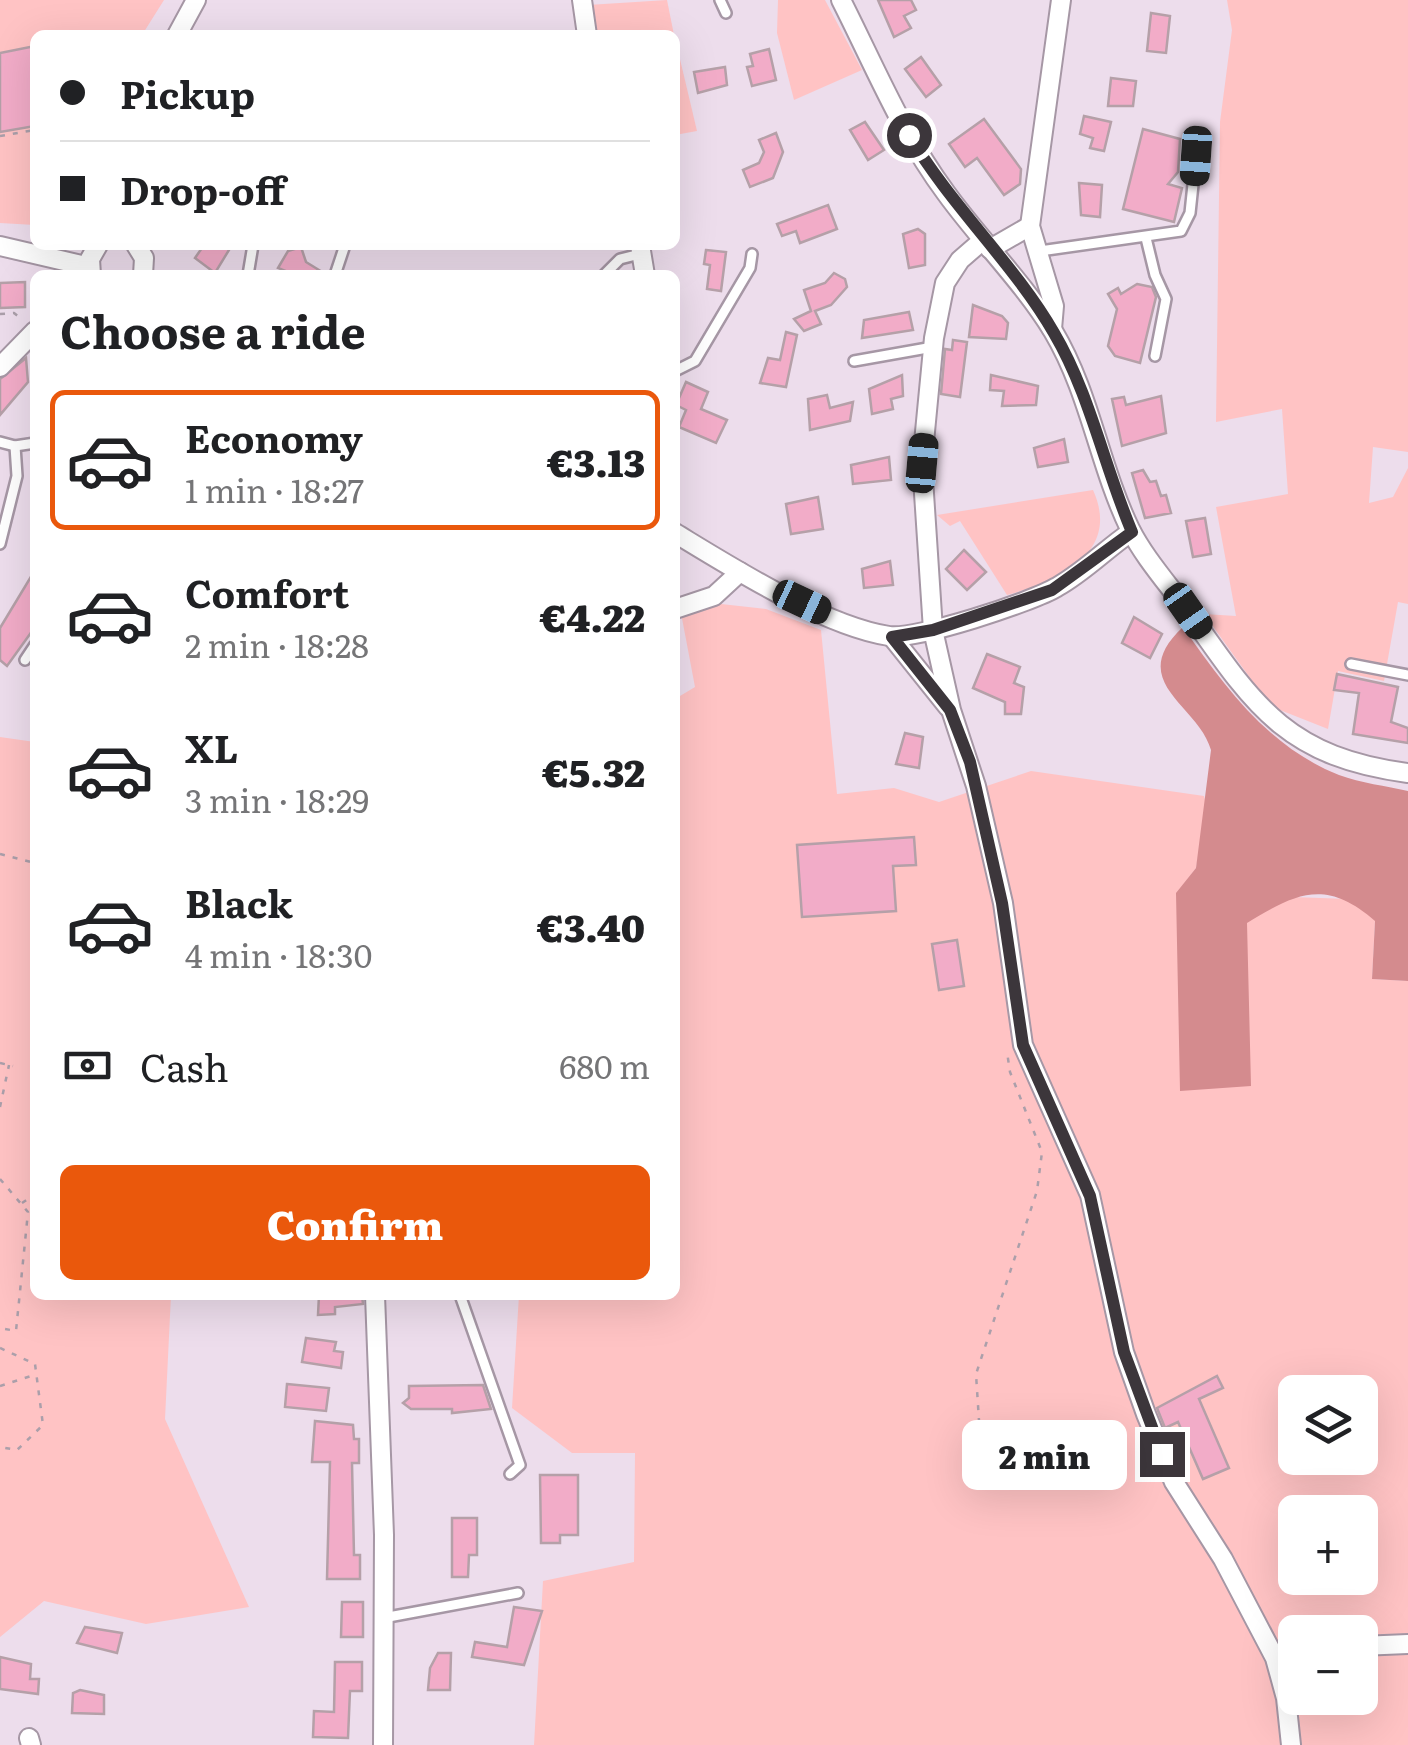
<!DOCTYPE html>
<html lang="en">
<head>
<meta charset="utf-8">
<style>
  :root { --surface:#fff; --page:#f2f2f2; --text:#202124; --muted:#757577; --line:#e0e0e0; --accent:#ea580c }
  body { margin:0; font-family:Literata,serif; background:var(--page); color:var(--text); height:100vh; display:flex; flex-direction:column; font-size:38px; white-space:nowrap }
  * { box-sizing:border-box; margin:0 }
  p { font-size:32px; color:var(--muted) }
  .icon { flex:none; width:55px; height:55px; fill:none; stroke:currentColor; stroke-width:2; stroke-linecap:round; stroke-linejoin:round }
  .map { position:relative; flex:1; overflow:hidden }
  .drawer { position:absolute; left:30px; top:270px; width:650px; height:1030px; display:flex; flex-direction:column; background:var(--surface); border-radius:15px; box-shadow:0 10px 40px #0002 }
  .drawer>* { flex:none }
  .hud { position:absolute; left:30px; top:30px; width:650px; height:220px; border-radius:15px; box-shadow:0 10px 40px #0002; display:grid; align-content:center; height:220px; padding:0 30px; background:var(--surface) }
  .tools { position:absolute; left:1278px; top:1375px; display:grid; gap:20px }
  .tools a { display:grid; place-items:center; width:100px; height:100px; border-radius:15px; background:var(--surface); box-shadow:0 10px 40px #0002; font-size:50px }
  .end { position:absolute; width:45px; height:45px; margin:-22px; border:12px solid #3c363b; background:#fff; box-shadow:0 0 0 5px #fff }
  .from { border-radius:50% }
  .bubble { position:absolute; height:70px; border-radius:15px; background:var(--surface); box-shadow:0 10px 40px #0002; font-size:32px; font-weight:800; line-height:70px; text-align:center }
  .car { position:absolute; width:30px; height:60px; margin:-30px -15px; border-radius:12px; box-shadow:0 0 8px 2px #0007; background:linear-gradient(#222 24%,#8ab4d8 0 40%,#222 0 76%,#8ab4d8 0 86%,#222 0) }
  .hud b { display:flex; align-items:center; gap:35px; height:95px; font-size:38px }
  .hud b+b { border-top:2px solid var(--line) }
  .hud i { width:25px; height:25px; background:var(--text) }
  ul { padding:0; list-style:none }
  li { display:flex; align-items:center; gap:30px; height:140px; margin:0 20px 15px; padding:0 10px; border:5px solid transparent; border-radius:15px }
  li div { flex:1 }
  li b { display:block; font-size:38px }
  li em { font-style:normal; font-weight:800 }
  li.selected { border-color:var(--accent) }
  li>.icon { width:90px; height:90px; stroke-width:1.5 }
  h2 { padding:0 30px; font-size:45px; line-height:120px }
  .pay { display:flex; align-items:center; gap:25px; height:110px; padding:0 30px; font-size:38px }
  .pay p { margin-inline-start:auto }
  .button { display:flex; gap:20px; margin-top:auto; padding:20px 30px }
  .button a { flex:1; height:115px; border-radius:15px; background:var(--accent); color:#fff; font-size:40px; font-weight:800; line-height:115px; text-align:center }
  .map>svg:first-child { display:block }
  .green { fill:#ffc3c4; fill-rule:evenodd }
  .forest { fill:#d48b8e }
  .building { fill:#f2acc8; stroke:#b5a0a8; stroke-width:2.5 }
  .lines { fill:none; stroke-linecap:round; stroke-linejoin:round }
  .lane-casing { stroke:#a697a5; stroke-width:14 }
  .street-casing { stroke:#a697a5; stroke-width:22 }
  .path { stroke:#ab9faa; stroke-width:2.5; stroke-dasharray:5 8; stroke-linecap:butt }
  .lane { stroke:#fff; stroke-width:9 }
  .street { stroke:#fff; stroke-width:18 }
  .route { stroke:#3c363b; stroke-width:12 }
</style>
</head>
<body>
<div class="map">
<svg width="1408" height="1745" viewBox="0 0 1408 1745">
  <rect width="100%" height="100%" fill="#edddec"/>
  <g class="green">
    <polygon points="0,0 164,0 142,35 35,35 35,225 0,223"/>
    <polygon points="667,0 674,35 594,35 588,5"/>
    <polygon points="778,0 825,0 862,70 794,100 777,33"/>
    <polygon points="1227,0 1408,0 1408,452 1373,447 1369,503 1393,497 1408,468 1408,604 1398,602 1384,681 1338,671 1328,729 1280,710 1263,696 1204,614 1236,616 1216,507 1288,494 1282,409 1216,422 1220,122 1232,30"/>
    <polygon points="675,38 697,131 675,135"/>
    <path d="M1093,490c29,64 -37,92 -86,105l-47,-74 -10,5 -13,-11z"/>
    <path d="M721,604l45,5 55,21 16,164 57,-6 45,14 92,-31 173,25 3,12 -11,60 -19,25 172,6 26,21 -3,59 36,2v764h-874l9,-164 91,-19 1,-109h-63l-60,-45 7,-113h156v-596l20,-12 -14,-74zM1295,1392h65v66h-65zM1295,1512h65v66h-65zM1295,1632h65v66h-65z"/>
    <polygon points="0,737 35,742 35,1295 171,1295 165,1419 249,1607 146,1624 44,1601 0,1637"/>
  </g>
  <path class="forest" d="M1183,627c42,60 85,120 156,148 22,8 47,11 69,16v190l-36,-2 3,-58c-49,-43 -79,-28 -128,2l4,163 -71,5 -4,-198 20,-25 15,-118c-12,-45 -87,-68 -28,-123z"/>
  <g class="building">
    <polygon points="878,0 911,0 916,10 904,16 911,28 894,37"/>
    <polygon points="1151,13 1170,16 1166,53 1147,51"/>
    <polygon points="35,46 35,126 0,132 0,53"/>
    <polygon points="769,49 776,80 752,86 747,67 753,66 750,54"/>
    <polygon points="921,57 941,85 926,97 905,69"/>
    <polygon points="725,67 727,85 698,93 694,72"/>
    <polygon points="1111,78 1136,81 1133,106 1108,106"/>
    <polygon points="1084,116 1111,122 1104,151 1090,148 1093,138 1080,134"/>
    <polygon points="984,119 1021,169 1020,184 1004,195 977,158 965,167 949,144"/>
    <polygon points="865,122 884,150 868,160 850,130"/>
    <polygon points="1143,129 1180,139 1178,172 1168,184 1182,188 1174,222 1123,209"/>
    <polygon points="776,133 783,152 773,178 750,187 743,170 759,163 764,152 759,140"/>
    <polygon points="1079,183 1102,185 1100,217 1081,215"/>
    <polygon points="828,205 837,229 800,243 796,231 782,236 777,224"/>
    <polygon points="918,229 925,234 925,265 909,268 903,234"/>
    <polygon points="204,245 232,245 215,273 195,258"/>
    <polygon points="301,247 306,262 327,275 295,275 278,268 288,251"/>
    <polygon points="706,250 726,252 721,291 707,289 710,265 704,264"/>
    <polygon points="834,273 845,279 847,287 831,305 815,311 821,324 804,331 794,319 811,311 804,290 825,283"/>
    <polygon points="25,282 25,307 0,308 0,283"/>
    <polygon points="1137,284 1152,287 1156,297 1140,363 1115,356 1108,346 1117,309 1108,294 1118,288 1121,294"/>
    <polygon points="973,305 1002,316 1008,323 1006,339 969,337"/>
    <polygon points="909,312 913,330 862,338 864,320"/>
    <polygon points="786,332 797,335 786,387 760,383 768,358 780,360"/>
    <polygon points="953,340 967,342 960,397 941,394 945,349 952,350"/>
    <polygon points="26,358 28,382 0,415 0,379"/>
    <polygon points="902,375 903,396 891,399 893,409 872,414 869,389"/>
    <polygon points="991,375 1038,386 1036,405 1002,406 1004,391 990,390"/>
    <polygon points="686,382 708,392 701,409 727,420 716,443 679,427 686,410 676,405"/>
    <polygon points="827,395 830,408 853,402 850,421 810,430 808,399"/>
    <polygon points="1161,396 1166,433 1122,446 1112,399 1124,397 1126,405"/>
    <polygon points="1064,439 1068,462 1038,467 1034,448"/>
    <polygon points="889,457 891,480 853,484 851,465"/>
    <polygon points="1143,470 1150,482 1156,481 1161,496 1166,495 1171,513 1145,518 1132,473"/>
    <polygon points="818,497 823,529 791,534 786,504"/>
    <polygon points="1205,518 1211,554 1193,557 1186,521"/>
    <polygon points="964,550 986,572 967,590 946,569"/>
    <polygon points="890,561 893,585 864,588 862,569"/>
    <polygon points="35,570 35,627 7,666 0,660 0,628"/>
    <polygon points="1134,617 1162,634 1150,658 1122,643"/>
    <polygon points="987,654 1020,667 1014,683 1024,687 1021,714 1005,714 1005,702 973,688"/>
    <polygon points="1337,674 1398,687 1391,722 1408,728 1408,743 1353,734 1359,693 1334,690"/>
    <polygon points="905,733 923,737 919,768 896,764"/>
    <polygon points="914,837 916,865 893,866 896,911 802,917 797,845"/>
    <polygon points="957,940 964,986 939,990 932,944"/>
    <polygon points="319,1295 362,1295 363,1304 335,1307 335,1314 318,1315"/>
    <polygon points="306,1338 336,1342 334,1351 343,1352 341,1368 302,1362"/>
    <polygon points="1217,1376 1223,1388 1199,1399 1229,1468 1203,1479 1178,1422 1165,1428 1157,1408"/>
    <polygon points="287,1384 329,1388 326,1411 285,1407"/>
    <polygon points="483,1385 491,1409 452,1413 452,1409 411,1409 403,1403 409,1398 409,1386"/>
    <polygon points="315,1421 353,1425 354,1439 359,1439 359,1463 352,1463 354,1555 360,1555 360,1579 327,1579 330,1462 312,1462"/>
    <polygon points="540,1475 578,1475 578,1535 560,1535 560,1543 541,1543"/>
    <polygon points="452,1518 477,1518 477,1555 469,1555 468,1577 452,1577"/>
    <polygon points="342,1602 363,1602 363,1637 341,1637"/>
    <polygon points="514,1607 542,1611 524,1665 472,1657 475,1642 507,1647"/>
    <polygon points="85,1627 122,1633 117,1653 77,1643"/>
    <polygon points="438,1653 451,1653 450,1690 428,1690 430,1668"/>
    <polygon points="0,1657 31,1664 30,1679 39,1679 38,1694 0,1689"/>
    <polygon points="335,1662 362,1662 362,1691 350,1691 348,1738 313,1737 314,1711 334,1712"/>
    <polygon points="80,1690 104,1695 104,1714 72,1713 73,1693"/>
  </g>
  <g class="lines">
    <g class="lane-casing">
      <g id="lane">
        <polyline points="720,0 726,13"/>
        <polyline points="1146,238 1155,275 1166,299 1155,356"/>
        <polyline points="1040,251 1181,231 1190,213 1196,156"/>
        <polyline points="248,275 253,245"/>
        <polyline points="335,275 345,245"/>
        <polyline points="604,275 620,259 640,254"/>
        <polyline points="854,361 933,347"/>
        <polyline points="675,371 695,361 750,268 752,254"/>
        <polyline points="0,442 15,446 35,443"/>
        <polyline points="0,544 17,476 15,446"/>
        <polyline points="25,660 35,645"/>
        <polyline points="1351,664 1408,675"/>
        <polyline points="460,1295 520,1465 510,1474"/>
        <polyline points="383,1618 518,1593"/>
      </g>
    </g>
    <g class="street-casing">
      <g id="street">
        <polyline points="582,0 587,35"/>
        <path d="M841,0c33,65 61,134 105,193 34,47 77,89 107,138 37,62 46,134 77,198 14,28 38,55 57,81 66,94 98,147 221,163"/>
        <polyline points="177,35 196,0"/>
        <polyline points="983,240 960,260 945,283 934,338 922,463 933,630 951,710 976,786 1003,903 1023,1045 1090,1195 1124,1352 1146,1414 1174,1482 1223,1559 1275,1658 1286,1698 1291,1745"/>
        <polyline points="136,245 144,258 143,275"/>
        <polyline points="640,245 645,275"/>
        <polyline points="0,246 90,267"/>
        <polyline points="990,249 1030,226"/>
        <polyline points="91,275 90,259 98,245"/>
        <polyline points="1052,329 1054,306 1030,226 1061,0"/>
        <polyline points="0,367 35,331"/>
        <path d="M675,533c56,34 149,93 214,103 27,4 143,-34 168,-49 27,-15 49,-38 74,-55"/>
        <polyline points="675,609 714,596 740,572"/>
        <polyline points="892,637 948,707"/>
        <polyline points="375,1295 384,1535 383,1745"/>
        <polyline points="1360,1646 1408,1644"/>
        <polyline points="29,1738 31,1745"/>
      </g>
    </g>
    <g class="path">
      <polyline points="0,136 35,130"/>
      <polyline points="0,314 14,313 23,320"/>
      <polyline points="0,854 35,863"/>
      <polyline points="0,1063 13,1066"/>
      <polyline points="0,1107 9,1065"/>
      <polyline points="0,1179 28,1212 16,1331 0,1328"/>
      <polyline points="22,1203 35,1194"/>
      <polyline points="0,1348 35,1364 43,1425 17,1450 0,1447"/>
      <polyline points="0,1386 37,1374"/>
      <polyline points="980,1436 976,1374 1037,1191 1042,1152 1010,1072 1007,1052"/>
    </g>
    <use href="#lane" class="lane"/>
    <use href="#street" class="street"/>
  </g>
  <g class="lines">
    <path class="route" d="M909,135c42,71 106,130 145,198 36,61 50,133 78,199l-80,58 -119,40 -41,7 58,73 20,52 32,141 21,142 67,151 34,156 38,102"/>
  </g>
</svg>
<div class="tools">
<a><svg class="icon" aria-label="layers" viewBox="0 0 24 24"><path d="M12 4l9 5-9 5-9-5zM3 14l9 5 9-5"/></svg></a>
<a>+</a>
<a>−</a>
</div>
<i class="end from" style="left:909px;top:135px"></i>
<i class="end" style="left:1162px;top:1454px"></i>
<div class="bubble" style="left:962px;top:1420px;width:165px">2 min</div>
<i class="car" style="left:1196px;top:156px;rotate:184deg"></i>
<i class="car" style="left:922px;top:463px;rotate:5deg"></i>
<i class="car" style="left:802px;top:602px;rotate:115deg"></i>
<i class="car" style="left:1188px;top:611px;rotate:145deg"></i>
<div class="hud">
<b><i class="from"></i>Pickup</b>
<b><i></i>Drop-off</b>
</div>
<section class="drawer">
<h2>Choose a ride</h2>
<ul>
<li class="selected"><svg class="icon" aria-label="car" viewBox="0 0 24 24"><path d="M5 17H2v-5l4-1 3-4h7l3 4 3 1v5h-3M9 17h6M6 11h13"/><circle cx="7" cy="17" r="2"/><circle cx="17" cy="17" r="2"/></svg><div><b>Economy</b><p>1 min · 18:27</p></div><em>€3.13</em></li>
<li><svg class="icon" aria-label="car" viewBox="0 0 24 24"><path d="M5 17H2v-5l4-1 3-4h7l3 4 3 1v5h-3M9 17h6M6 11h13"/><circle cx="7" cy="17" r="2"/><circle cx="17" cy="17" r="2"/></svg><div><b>Comfort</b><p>2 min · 18:28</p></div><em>€4.22</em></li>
<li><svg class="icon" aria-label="car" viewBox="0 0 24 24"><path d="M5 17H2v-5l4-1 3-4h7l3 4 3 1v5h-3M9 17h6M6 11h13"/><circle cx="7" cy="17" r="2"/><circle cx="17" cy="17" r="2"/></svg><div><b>XL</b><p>3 min · 18:29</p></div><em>€5.32</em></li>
<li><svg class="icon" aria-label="car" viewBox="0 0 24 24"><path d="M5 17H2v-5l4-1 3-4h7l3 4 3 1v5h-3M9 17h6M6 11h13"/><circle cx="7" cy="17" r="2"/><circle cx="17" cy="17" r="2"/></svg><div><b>Black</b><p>4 min · 18:30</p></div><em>€3.40</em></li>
</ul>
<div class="pay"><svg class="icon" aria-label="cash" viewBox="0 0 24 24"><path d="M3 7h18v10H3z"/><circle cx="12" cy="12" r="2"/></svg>Cash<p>680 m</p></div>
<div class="button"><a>Confirm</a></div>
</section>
</div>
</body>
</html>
